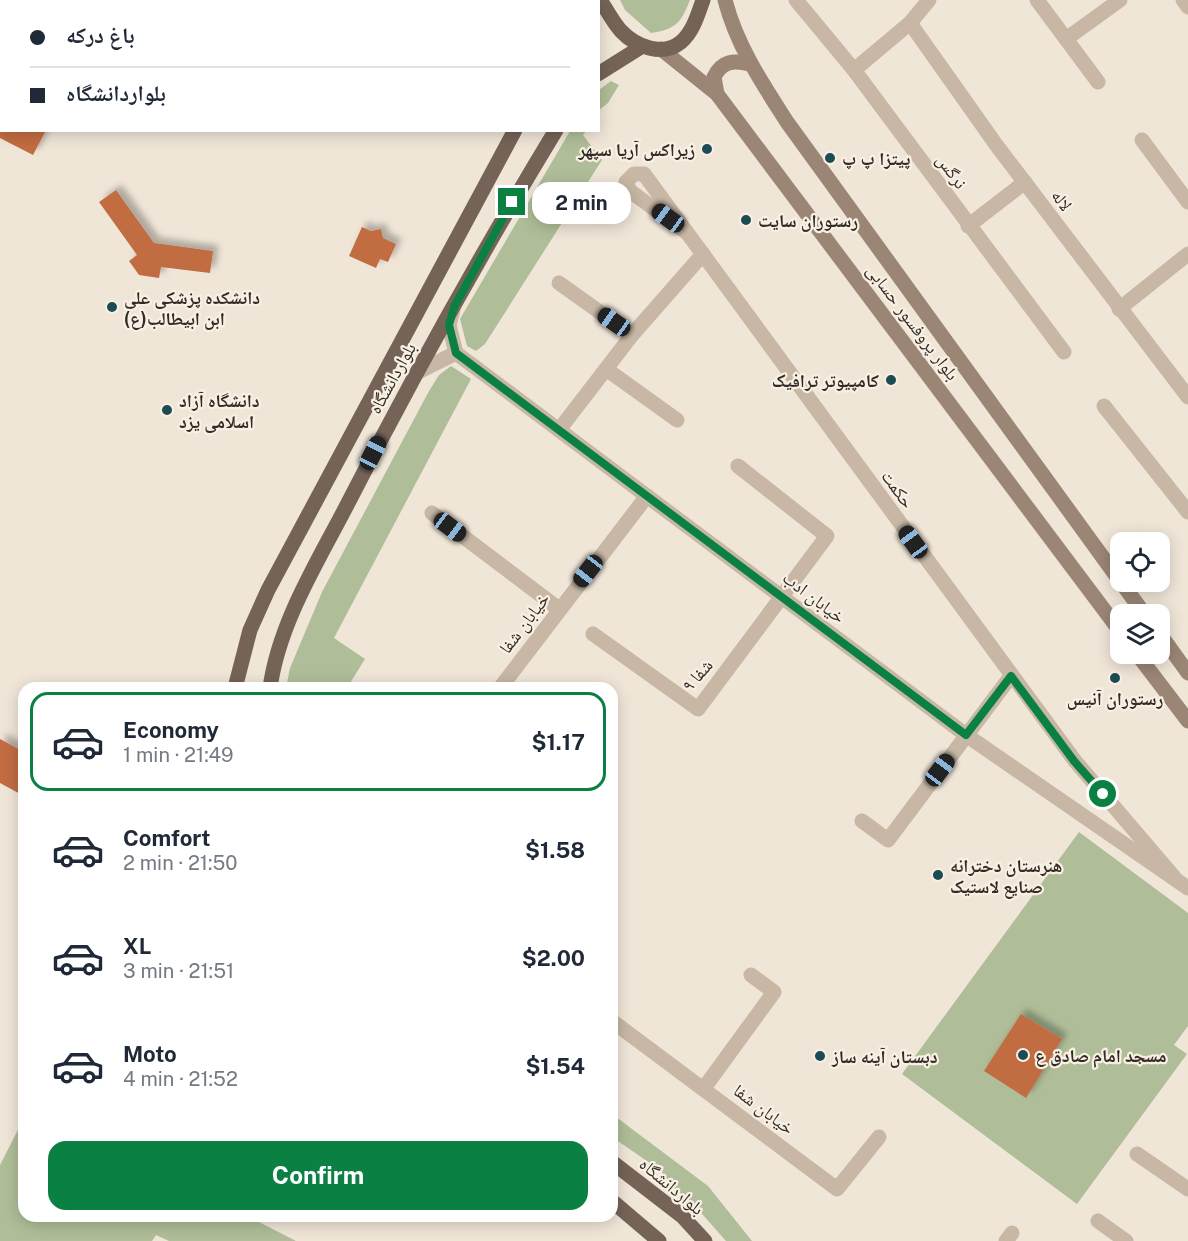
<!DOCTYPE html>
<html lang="en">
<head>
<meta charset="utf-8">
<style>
  :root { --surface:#fff; --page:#f2f2f3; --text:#1f2937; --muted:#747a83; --line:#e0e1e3; --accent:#0b8043 }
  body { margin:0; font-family:"Public Sans","Noto Naskh Arabic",sans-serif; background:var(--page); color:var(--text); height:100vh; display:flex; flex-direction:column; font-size:22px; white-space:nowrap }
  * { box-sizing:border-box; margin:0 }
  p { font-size:20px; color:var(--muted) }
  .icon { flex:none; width:33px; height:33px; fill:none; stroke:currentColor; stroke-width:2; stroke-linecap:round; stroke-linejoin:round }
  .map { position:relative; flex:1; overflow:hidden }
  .sheet { position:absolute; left:18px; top:682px; width:600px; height:540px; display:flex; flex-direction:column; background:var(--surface); border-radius:18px; box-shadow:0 3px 15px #0003 }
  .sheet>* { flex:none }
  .guide { position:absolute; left:0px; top:0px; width:600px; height:132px; box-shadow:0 3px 15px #0003; display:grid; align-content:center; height:132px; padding:0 30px; background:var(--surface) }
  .fabs { position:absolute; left:1110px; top:532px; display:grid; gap:12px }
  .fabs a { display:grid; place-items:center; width:60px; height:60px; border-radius:12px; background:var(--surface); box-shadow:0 3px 15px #0003; font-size:30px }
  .end { position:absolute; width:27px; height:27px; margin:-14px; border:8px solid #0b8043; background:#fff; box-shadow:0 0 0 3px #fff }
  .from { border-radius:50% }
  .bubble { position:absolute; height:42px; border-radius:18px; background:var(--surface); box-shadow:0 3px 15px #0003; font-size:20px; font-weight:700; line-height:42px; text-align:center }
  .car { position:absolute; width:18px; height:36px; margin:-18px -9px; border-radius:8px; box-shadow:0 0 4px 2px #0007; background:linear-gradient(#222 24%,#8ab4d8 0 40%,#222 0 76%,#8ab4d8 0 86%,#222 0) }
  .guide b { display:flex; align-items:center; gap:21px; height:57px; font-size:22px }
  .guide b+b { border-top:2px solid var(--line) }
  .guide i { width:15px; height:15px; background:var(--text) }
  ul { padding:10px 0 0; list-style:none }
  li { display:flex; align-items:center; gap:18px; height:99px; margin:0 12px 9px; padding:0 18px; border:3px solid transparent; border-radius:18px }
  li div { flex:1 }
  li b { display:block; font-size:22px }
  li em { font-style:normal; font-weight:700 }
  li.on { border-color:var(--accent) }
  li>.icon { width:54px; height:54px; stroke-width:1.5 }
  .primary-button { display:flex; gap:12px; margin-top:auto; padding:12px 30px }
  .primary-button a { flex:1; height:69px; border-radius:18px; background:var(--accent); color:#fff; font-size:24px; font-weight:700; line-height:69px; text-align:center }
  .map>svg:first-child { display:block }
  .green { fill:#afbe98 }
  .building { fill:#c26c43; filter:url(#shadow) }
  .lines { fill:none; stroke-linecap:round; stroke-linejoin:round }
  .street { stroke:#c7b7a4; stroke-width:15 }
  .secondary { stroke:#9b8676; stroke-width:15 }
  .primary { stroke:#756357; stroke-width:15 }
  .route { stroke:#0b8043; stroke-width:8 }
  .poi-dot { fill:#1d4b53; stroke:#f8f0e3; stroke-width:2 }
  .labels { text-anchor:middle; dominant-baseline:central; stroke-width:4.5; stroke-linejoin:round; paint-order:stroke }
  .poi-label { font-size:18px; font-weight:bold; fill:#332b26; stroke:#f8f0e3; text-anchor:start }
  .street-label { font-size:18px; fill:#332b26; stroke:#f8f0e3 }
</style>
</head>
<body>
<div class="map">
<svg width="1188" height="1241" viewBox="0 0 1188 1241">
  <defs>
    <filter id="shadow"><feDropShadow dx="5.5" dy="-5.5" stdDeviation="3" flood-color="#0004"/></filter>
  </defs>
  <rect width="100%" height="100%" fill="#f0e6d8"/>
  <g class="green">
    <path d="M620,0h70c-9,23 -14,29 -39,33l-26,-23z"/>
    <polygon points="611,81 619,85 608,103 599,110 599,90"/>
    <polygon points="570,131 586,131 583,135 602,160 485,344 476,351 467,346 460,319"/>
    <polygon points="451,366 471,379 334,638 365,659 347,688 286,688 290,668 322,592 429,391 439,375"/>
    <polygon points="1079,832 1188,913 1188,1026 1174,1045 1187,1054 1077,1204 902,1074"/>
    <polygon points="612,1114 708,1186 752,1241 726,1241 696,1207 674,1188 660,1170 612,1137"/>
    <polygon points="24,1118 24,1216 249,1217 296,1241 169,1241 156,1235 152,1241 0,1241 0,1165"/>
  </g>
  <g class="building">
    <polygon points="0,130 46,130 33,155 0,138"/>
    <polygon points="116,190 154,243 213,251 210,273 161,267 159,278 139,275 129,261 137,255 99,202"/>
    <polygon points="362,227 371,231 381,229 383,238 396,244 388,262 380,259 376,268 349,256"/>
    <polygon points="0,739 24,752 24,796 0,783"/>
    <polygon points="1021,1014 1062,1039 1026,1098 984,1071"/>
  </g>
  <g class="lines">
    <g class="street">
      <polyline points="796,0 854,70"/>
      <polyline points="929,0 910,23 854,70 1064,352"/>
      <polyline points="1037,0 1098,82"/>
      <polyline points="1183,0 1188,7"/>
      <polyline points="910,23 997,146 1188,397"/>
      <polyline points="1066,39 1120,0"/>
      <polyline points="1142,140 1188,202"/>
      <polyline points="968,226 1025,182"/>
      <polyline points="686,232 630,191 626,182 634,174 644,174 1075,761 1174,877"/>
      <polyline points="559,283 632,335"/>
      <polyline points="1119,309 1188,254"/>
      <polyline points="453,310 449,325 456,353"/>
      <polyline points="456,353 966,735 1188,888"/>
      <polyline points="606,369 677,420"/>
      <polyline points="418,372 456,353"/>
      <polyline points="1104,406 1188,512"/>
      <polyline points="559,430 632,335 703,254"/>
      <polyline points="432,513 559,609"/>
      <polyline points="593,634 698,709 827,536 738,466"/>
      <polyline points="500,688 647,496"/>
      <polyline points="862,821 888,840 1011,676"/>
      <polyline points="612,1021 837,1189 879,1137"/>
      <polyline points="704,1088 774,992 751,975"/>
      <polyline points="1137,1154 1188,1189"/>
      <polyline points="1098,1221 1126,1241"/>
      <polyline points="1006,1241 1012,1233"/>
    </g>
    <g class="secondary">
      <path d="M725,0c12,46 37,83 62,122l333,459"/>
      <polyline points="661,49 717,94 1120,631"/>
      <path d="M717,94l-3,-17c8,-16 19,-17 36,-13"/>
      <polyline points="1121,582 1145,615"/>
      <polyline points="1160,634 1188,673"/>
      <polyline points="1137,654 1188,721"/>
    </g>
    <g class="primary">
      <path d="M600,0c7,10 13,22 21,31 15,16 42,26 60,11 12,-10 17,-28 22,-42"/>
      <polyline points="575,2 576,0"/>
      <polyline points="598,74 641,47"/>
      <polyline points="235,688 250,630 268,590 515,130"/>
      <path d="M270,688c9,-65 47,-125 77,-183 65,-127 135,-253 209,-375"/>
      <polyline points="612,1162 682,1216 705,1241"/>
      <polyline points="612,1201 659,1241"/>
    </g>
  </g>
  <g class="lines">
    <polyline class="route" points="512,202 454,307 449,325 456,353 966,735 1011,676 1074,761 1103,794"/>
  </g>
  <g class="poi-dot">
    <circle cx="707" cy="149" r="6"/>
    <circle cx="830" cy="158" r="6"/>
    <circle cx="746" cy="220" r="6"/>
    <circle cx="112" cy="307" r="6"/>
    <circle cx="891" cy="380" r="6"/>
    <circle cx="167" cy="410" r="6"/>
    <circle cx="1115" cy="678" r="6"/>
    <circle cx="938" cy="875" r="6"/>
    <circle cx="1023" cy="1055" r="6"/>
    <circle cx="820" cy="1056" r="6"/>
  </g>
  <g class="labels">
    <g class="poi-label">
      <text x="695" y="149" text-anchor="end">زیراکس آریا سپهر</text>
      <text x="842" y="158">پیتزا پ پ</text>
      <text x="758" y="220">رستوران سایت</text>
      <text x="124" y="297">دانشکده پزشکی علی<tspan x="124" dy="21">ابن ابیطالب(ع)</tspan></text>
      <text x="879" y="380" text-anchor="end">کامپیوتر ترافیک</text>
      <text x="179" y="400">دانشگاه آزاد<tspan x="179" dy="21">اسلامی یزد</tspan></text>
      <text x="1115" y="698" text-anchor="middle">رستوران آنیس</text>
      <text x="950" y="865">هنرستان دخترانه<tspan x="950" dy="21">صنایع لاستیک</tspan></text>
      <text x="1035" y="1055">مسجد امام صادق ع</text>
      <text x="832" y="1056">دبستان آینه ساز</text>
    </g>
    <g class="street-label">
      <text transform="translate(952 171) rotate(54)">نرگس</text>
      <text transform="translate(1062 200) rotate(53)">لاله</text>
      <text transform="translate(913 322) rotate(53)">بلوار پروفسور حسابی</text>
      <text transform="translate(392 378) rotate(-61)">بلواردانشگاه</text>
      <text transform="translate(898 489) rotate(54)">حکمت</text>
      <text transform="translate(814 597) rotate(37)">خیابان ادب</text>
      <text transform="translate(524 623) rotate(-53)">خیابان شفا</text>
      <text transform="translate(697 675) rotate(-49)">شفا ۹</text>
      <text transform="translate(764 1109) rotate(37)">خیابان شفا</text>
      <text transform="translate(672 1186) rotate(40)">بلواردانشگاه</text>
    </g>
  </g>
</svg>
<div class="fabs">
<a><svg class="icon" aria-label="locate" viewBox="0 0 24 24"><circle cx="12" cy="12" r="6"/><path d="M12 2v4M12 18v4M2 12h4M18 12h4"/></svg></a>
<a><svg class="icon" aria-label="layers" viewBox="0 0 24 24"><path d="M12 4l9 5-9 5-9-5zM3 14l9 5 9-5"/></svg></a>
</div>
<i class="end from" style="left:1103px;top:794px"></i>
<i class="end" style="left:512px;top:202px"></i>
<div class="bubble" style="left:532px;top:182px;width:99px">2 min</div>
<i class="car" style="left:668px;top:218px;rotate:306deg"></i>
<i class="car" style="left:614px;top:322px;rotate:305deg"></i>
<i class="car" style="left:373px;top:453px;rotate:27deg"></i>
<i class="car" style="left:450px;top:527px;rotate:127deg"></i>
<i class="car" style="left:913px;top:542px;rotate:324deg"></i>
<i class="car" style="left:588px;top:571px;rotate:218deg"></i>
<i class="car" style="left:940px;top:770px;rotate:37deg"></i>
<div class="guide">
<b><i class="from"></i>باغ درکه</b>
<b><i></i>بلواردانشگاه</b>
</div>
<section class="sheet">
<ul>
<li class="on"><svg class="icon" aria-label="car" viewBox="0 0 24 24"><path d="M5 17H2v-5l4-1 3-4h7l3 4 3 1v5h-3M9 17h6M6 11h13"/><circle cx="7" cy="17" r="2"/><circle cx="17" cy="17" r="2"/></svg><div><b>Economy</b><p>1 min · 21:49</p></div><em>$1.17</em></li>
<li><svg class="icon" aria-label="car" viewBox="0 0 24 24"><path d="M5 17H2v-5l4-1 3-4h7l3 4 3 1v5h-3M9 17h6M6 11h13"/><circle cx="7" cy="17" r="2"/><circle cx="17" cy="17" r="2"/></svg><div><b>Comfort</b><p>2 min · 21:50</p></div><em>$1.58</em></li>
<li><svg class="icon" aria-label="car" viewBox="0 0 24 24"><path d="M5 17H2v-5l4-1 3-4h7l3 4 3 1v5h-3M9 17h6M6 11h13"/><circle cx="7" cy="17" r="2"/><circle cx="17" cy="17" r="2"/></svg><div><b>XL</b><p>3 min · 21:51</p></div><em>$2.00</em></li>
<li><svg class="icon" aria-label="car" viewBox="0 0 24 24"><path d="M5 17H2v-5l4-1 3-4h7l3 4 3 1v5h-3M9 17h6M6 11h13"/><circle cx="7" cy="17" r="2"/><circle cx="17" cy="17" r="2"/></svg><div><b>Moto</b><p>4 min · 21:52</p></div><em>$1.54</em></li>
</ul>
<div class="primary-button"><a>Confirm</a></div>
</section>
</div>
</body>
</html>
